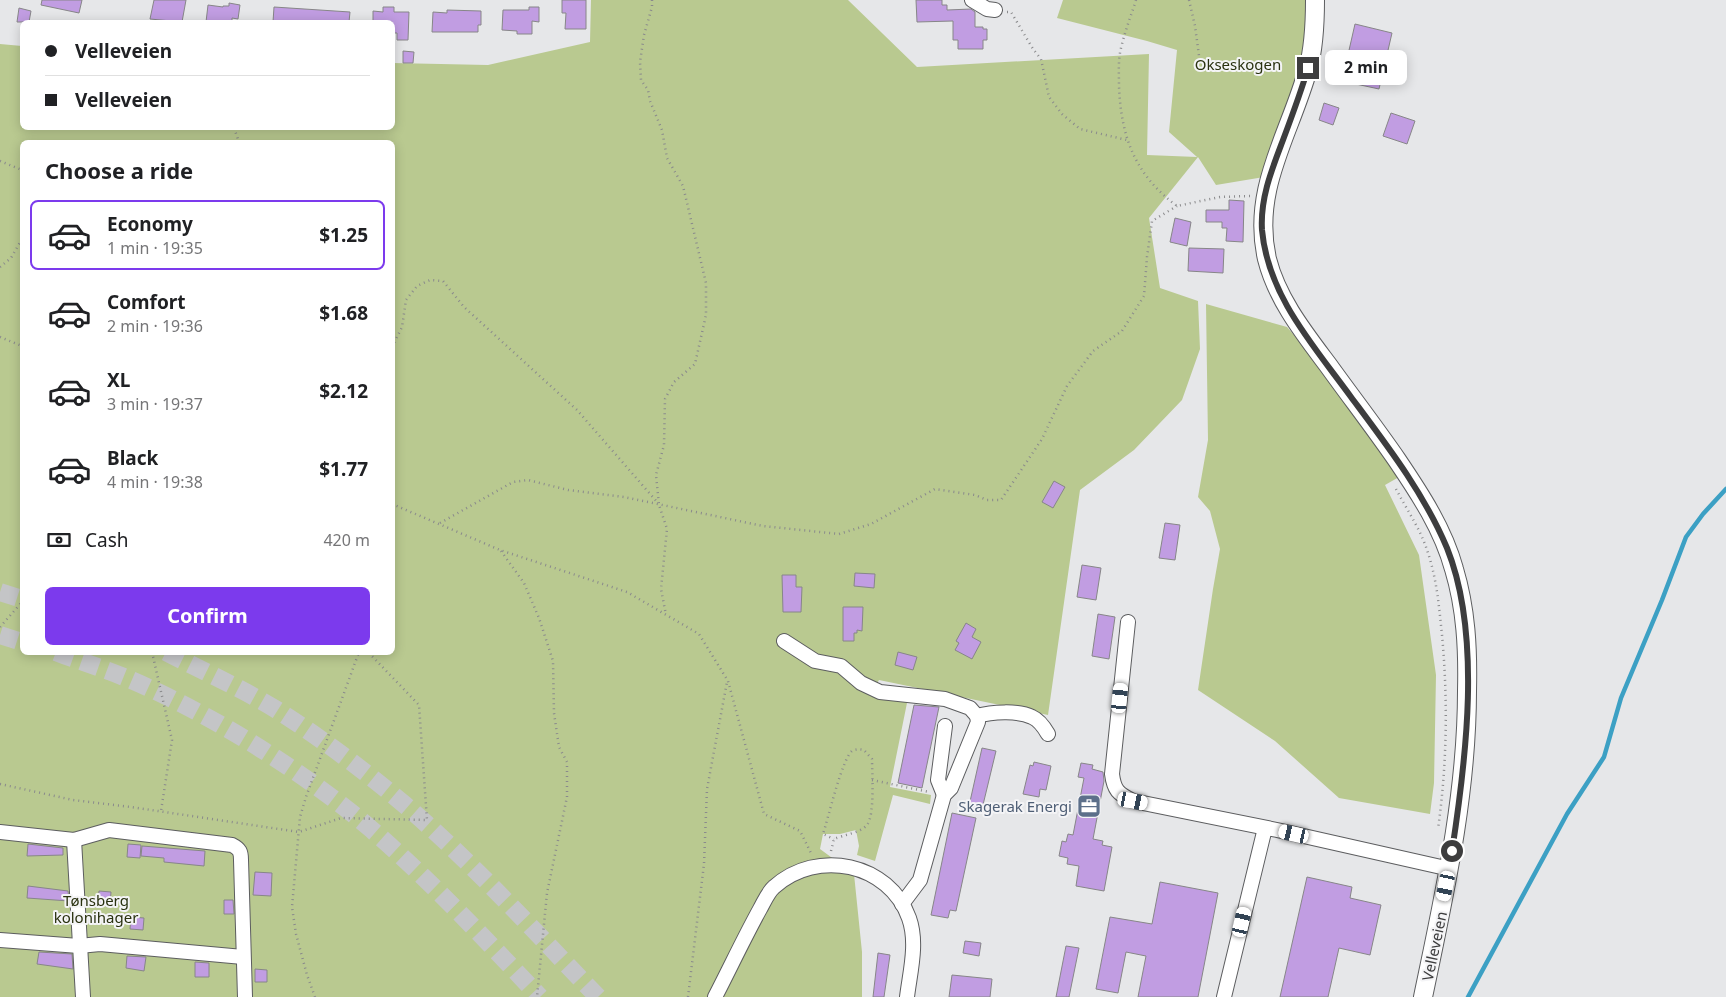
<!DOCTYPE html>
<html lang="en">
<head>
<meta charset="utf-8">
<style>
  :root { --surface:#fff; --page:#f6f6f6; --text:#202124; --muted:#757577; --line:#e0e0e0; --accent:#7c3aed }
  body { margin:0; font-family:"Noto Sans",sans-serif; background:var(--page); color:var(--text); height:100vh; display:flex; flex-direction:column; font-size:19px; white-space:nowrap }
  * { box-sizing:border-box; margin:0 }
  p { font-size:16px; color:var(--muted) }
  .icon { flex:none; width:28px; height:28px; fill:none; stroke:currentColor; stroke-width:2; stroke-linecap:round; stroke-linejoin:round }
  .map { position:relative; flex:1; overflow:hidden }
  .details { position:absolute; left:20px; top:140px; width:375px; height:515px; display:flex; flex-direction:column; background:var(--surface); border-radius:8px; box-shadow:0 2px 12px #0003 }
  .details>* { flex:none }
  .hud { position:absolute; left:20px; top:20px; width:375px; height:110px; border-radius:8px; box-shadow:0 2px 12px #0003; display:grid; align-content:center; height:110px; padding:0 25px; background:var(--surface) }
  .end { position:absolute; width:22px; height:22px; margin:-11px; border:6px solid #3d3d3e; background:#fff; box-shadow:0 0 0 2px #fff }
  .from { border-radius:50% }
  .bubble { position:absolute; height:35px; border-radius:8px; background:var(--surface); box-shadow:0 2px 12px #0003; font-size:16px; font-weight:700; line-height:35px; text-align:center }
  .car { position:absolute; width:15px; height:30px; margin:-15px -8px; border-radius:6px; box-shadow:0 0 4px 1px #0007; background:linear-gradient(#fff 24%,#345 0 40%,#fff 0 76%,#345 0 86%,#fff 0) }
  .hud b { display:flex; align-items:center; gap:18px; height:48px; font-size:19px }
  .hud b+b { border-top:1px solid var(--line) }
  .hud i { width:12px; height:12px; background:var(--text) }
  ul { padding:0; list-style:none }
  li { display:flex; align-items:center; gap:15px; height:70px; margin:0 10px 8px; padding:0 15px; border:2px solid transparent; border-radius:8px }
  li div { flex:1 }
  li b { display:block; font-size:19px }
  li em { font-style:normal; font-weight:700 }
  li.current { border-color:var(--accent) }
  li>.icon { width:45px; height:45px; stroke-width:1.5 }
  h2 { padding:0 25px; font-size:22px; line-height:60px }
  .pay { display:flex; align-items:center; gap:12px; height:55px; padding:0 25px; font-size:19px }
  .pay p { margin-inline-start:auto }
  .primary-button { display:flex; gap:10px; margin-top:auto; padding:10px 25px }
  .primary-button a { flex:1; height:58px; border-radius:8px; background:var(--accent); color:#fff; font-size:20px; font-weight:700; line-height:58px; text-align:center }
  .map>svg:first-child { display:block }
  .green { fill:#b9c990; fill-rule:evenodd }
  .lines { fill:none; stroke-linecap:round; stroke-linejoin:round }
  .stream { stroke:#3ca0c4; stroke-width:4.5 }
  .building { fill:#c19de2; stroke:#878688 }
  .major-tunnel { stroke:#c4c5c7; stroke-width:18; stroke-dasharray:18 9; stroke-linecap:butt }
  .minor-casing { stroke:#5c5d5f; stroke-width:16 }
  .major-casing { stroke:#5c5d5f; stroke-width:20 }
  .path { stroke:#8a8a8c; stroke-width:2.5; stroke-dasharray:1 4; stroke-linecap:butt }
  .minor { stroke:#fff; stroke-width:14 }
  .major { stroke:#fff; stroke-width:18 }
  .route { stroke:#3d3d3e; stroke-width:6 }
  .labels { text-anchor:middle; dominant-baseline:central; stroke-width:4; stroke-linejoin:round; paint-order:stroke }
  .park-label { font-size:15px; fill:#29310f; stroke:#f4f4f6 }
  .service-label { font-size:15px; fill:#4e5e75; stroke:#f4f4f6; text-anchor:end }
  .street-label { font-size:15px; fill:#3d3d3e; stroke:#f4f4f6 }
</style>
</head>
<body>
<div class="map">
<svg width="1726" height="997" viewBox="0 0 1726 997">
  <rect width="100%" height="100%" fill="#e6e7e9"/>
  <g class="green">
    <path d="M591,0h257l69,67 232,-13 -2,101 50,2 -28,-25 8,-82 -30,-9 -90,-23 6,-18h252v24l-45,152 -54,9 -18,-28 -49,61 11,70 38,13 2,48 -18,51 -48,50 -54,40 -32,225 -169,-35 -10,16 39,2 -18,89 41,8 -1,9 -37,-9 -18,66 -18,-6 2,-9 -3,-16 -16,4h-17l-3,15 34,25 8,78v45h-862v-953l22,2v82h370l1,-65 95,2 102,-23zM22,142h370v510h-370z"/>
    <polygon points="1206,304 1287,327 1370,423 1406,473 1385,485 1419,555 1436,675 1434,783 1430,814 1339,798 1275,741 1198,690 1213,589 1220,549 1210,511 1198,497 1208,440"/>
  </g>
  <g class="lines">
    <polyline class="stream" points="1468,997 1567,814 1604,757 1621,698 1662,600 1686,537 1703,514 1726,489"/>
  </g>
  <g class="building">
    <polygon points="42,0 82,0 79,13 41,5"/>
    <polygon points="154,0 186,0 182,22 150,19"/>
    <polygon points="562,0 586,0 586,29 565,29 566,13 562,13"/>
    <polygon points="916,0 942,0 942,5 947,5 947,10 971,9 975,12 975,27 983,27 983,29 987,29 987,40 983,40 983,49 958,49 958,40 953,40 953,21 917,22"/>
    <polygon points="229,3 240,5 238,19 232,18 232,22 206,22 208,5 223,7 223,6 229,6"/>
    <polygon points="274,7 350,12 349,22 273,22"/>
    <polygon points="383,7 394,7 394,12 409,12 408,40 397,40 397,33 392,33 392,22 373,22 373,11 383,12"/>
    <polygon points="529,7 539,7 539,22 532,21 532,34 517,34 517,31 502,30 503,10 529,10"/>
    <polygon points="19,8 31,11 29,22 17,22"/>
    <polygon points="447,10 481,11 481,25 478,25 478,32 432,32 433,12 447,13"/>
    <polygon points="1355,24 1392,33 1379,89 1342,81"/>
    <polygon points="403,51 414,52 413,63 403,63"/>
    <polygon points="1324,103 1339,108 1333,125 1319,120"/>
    <polygon points="1391,113 1415,121 1407,144 1383,136"/>
    <polygon points="1229,200 1244,201 1243,242 1226,241 1227,228 1222,228 1222,222 1206,222 1206,210 1229,210"/>
    <polygon points="1175,218 1191,222 1187,246 1170,242"/>
    <polygon points="1189,248 1224,249 1223,273 1188,271"/>
    <polygon points="1054,481 1065,487 1053,508 1042,502"/>
    <polygon points="1165,523 1180,525 1175,560 1159,558"/>
    <polygon points="1082,565 1101,568 1096,600 1077,597"/>
    <polygon points="855,573 875,574 874,588 854,586"/>
    <polygon points="782,575 796,575 796,587 802,587 801,612 783,612"/>
    <polygon points="843,607 863,607 862,631 857,630 857,633 854,633 854,641 843,641"/>
    <polygon points="1098,614 1115,617 1109,659 1092,656"/>
    <polygon points="966,623 976,629 972,637 981,642 972,659 955,650 959,643 956,641"/>
    <polygon points="898,652 917,657 913,670 895,665"/>
    <polygon points="914,705 939,707 922,788 898,783"/>
    <polygon points="982,748 996,751 982,809 969,806"/>
    <polygon points="1034,762 1051,766 1046,790 1040,789 1039,797 1023,794 1030,765 1033,766"/>
    <polygon points="1081,763 1093,765 1092,769 1103,772 1104,781 1093,839 1103,841 1102,845 1112,847 1104,891 1076,886 1079,866 1067,864 1068,858 1059,856 1062,841 1066,842 1068,834 1073,835 1084,778 1078,777"/>
    <polygon points="952,813 976,818 956,911 950,910 948,918 931,915"/>
    <polygon points="28,844 63,848 63,855 27,856"/>
    <polygon points="128,844 141,845 140,858 127,857"/>
    <polygon points="142,846 205,851 204,866 164,862 164,858 141,856"/>
    <polygon points="255,872 272,873 271,896 253,895"/>
    <polygon points="1307,877 1352,887 1350,898 1381,905 1370,955 1339,948 1328,997 1280,997"/>
    <polygon points="1160,882 1218,893 1198,997 1138,997 1146,956 1126,952 1118,993 1096,989 1110,917 1152,924"/>
    <polygon points="28,886 68,891 69,901 27,898"/>
    <polygon points="99,891 111,892 110,906 98,905"/>
    <polygon points="224,900 233,900 234,914 224,914"/>
    <polygon points="131,917 144,918 143,930 130,929"/>
    <polygon points="965,941 981,943 979,956 963,953"/>
    <polygon points="1066,946 1079,948 1069,997 1056,997"/>
    <polygon points="39,952 72,954 73,969 37,964"/>
    <polygon points="878,953 890,955 884,997 873,997"/>
    <polygon points="127,956 146,957 144,971 126,968"/>
    <polygon points="195,962 209,963 209,977 195,977"/>
    <polygon points="255,969 267,970 267,982 255,982"/>
    <polygon points="952,975 992,979 990,997 949,997"/>
  </g>
  <g class="lines">
    <g class="major-tunnel">
      <polyline points="0,592 22,599"/>
      <polyline points="0,635 22,642"/>
      <path d="M56,652c23,9 46,16 68,25 84,35 178,93 247,152 60,52 114,110 169,168"/>
      <path d="M166,652c37,19 75,36 111,58 44,28 88,61 128,95 69,59 130,127 193,192"/>
    </g>
    <g class="minor-casing">
      <g id="minor">
        <polyline points="972,0 987,9 995,10"/>
        <path d="M1128,622l-16,152c2,16 6,20 21,27l144,29 173,39"/>
        <polyline points="784,641 815,661 841,666 861,683 880,692 945,699 970,708 977,716 978,722 951,788 944,795 920,880 902,904"/>
        <path d="M977,716c14,-4 41,-6 55,1 7,3 12,10 16,17"/>
        <polyline points="944,795 938,780 945,726"/>
        <path d="M0,832l74,8 35,-10 123,15c8,4 9,7 9,15l4,137"/>
        <polyline points="74,840 83,997"/>
        <polyline points="0,940 79,946 100,944 243,957"/>
        <path d="M715,997c15,-29 29,-59 45,-88 4,-7 8,-17 14,-22 43,-39 115,-24 135,31 9,25 1,54 -2,79"/>
        <polyline points="1224,997 1265,828"/>
      </g>
    </g>
    <g class="major-casing">
      <path id="major" d="M1315,0c0,23 -1,47 -7,69 -18,65 -57,120 -41,190 10,40 37,74 61,106 23,32 47,63 69,95 23,34 46,69 57,109 12,40 14,80 13,122 0,104 -23,205 -44,306"/>
    </g>
    <g class="path">
      <polyline points="652,0 652,7 644,35 640,62 641,80 648,90 650,101 662,130 667,158 683,186 706,283 706,315 695,364 674,382 665,399 664,445 656,475 659,505 667,529 661,589 666,615"/>
      <path d="M1136,0c-5,16 -11,31 -15,48 -3,12 -2,25 -2,38 2,51 16,89 58,120l43,-9 30,-1"/>
      <polyline points="1189,0 1195,26 1200,63"/>
      <polyline points="1007,12 1011,12 1033,49 1041,59 1049,97 1062,114 1080,129 1127,140"/>
      <polyline points="234,128 239,142"/>
      <polyline points="0,161 22,170"/>
      <polyline points="0,267 11,258 22,239"/>
      <polyline points="0,337 22,346"/>
      <polyline points="392,347 402,327 406,300 417,286 430,280 443,281 464,307 577,410 658,503"/>
      <path d="M1396,489c11,21 25,41 32,64 9,27 11,54 14,82 6,65 5,130 -4,194"/>
      <polyline points="392,504 500,550 627,592 699,634 728,681 764,814 800,831 812,855"/>
      <polyline points="440,523 513,482 528,480 568,490 624,497 763,526 839,534 871,524 935,489 975,495 987,500 1001,500 1042,439 1067,386 1093,351 1122,331 1144,296 1147,257 1152,221 1177,206"/>
      <polyline points="501,551 524,583 539,618 553,661 554,713 559,747 567,762 567,797 547,893 537,997"/>
      <polyline points="0,627 22,602"/>
      <polyline points="152,652 172,740 161,811"/>
      <polyline points="872,780 929,792"/>
      <polyline points="0,784 73,800 131,807 299,832 341,818 427,820 419,705 368,652"/>
      <path d="M831,851l3,-12c9,-4 26,-6 33,-14 8,-10 5,-52 5,-66l-8,-9c-4,-1 -8,-1 -12,1 -10,8 -24,68 -29,83l11,5"/>
      <polyline points="315,997 307,975 296,934 292,907 300,817 306,797 359,652"/>
      <polyline points="688,997 704,864 707,789 727,682"/>
    </g>
    <use href="#minor" class="minor"/>
    <use href="#major" class="major"/>
  </g>
  <g class="lines">
    <path class="route" d="M1308,68c-7,24 -16,48 -25,72 -11,29 -23,58 -21,90 6,66 52,116 89,167 35,47 73,96 96,151 35,87 19,212 5,303"/>
  </g>
  <defs>
    <g id="office-square" transform="scale(1.25)"><rect x="-9" y="-9" width="18" height="18" rx="4" fill="#5c6f8a" stroke="#f4f4f6"/><path d="M-6-3h4V-5.5h4V-3h4V5H-6ZM-1-4.5V-3h2v-1.5ZM-6 0V1H6V0Z" fill="#fff"/></g>
  </defs>
  <g fill-rule="evenodd">
    <use href="#office-square" x="1089" y="806"/>
  </g>
  <g class="labels">
    <g class="park-label">
      <text x="1238" y="64">Okseskogen</text>
      <text x="96" y="900">Tønsberg<tspan x="96" dy="17">kolonihager</tspan></text>
    </g>
    <g class="service-label">
      <text x="1072" y="806">Skagerak Energi</text>
    </g>
    <g class="street-label">
      <text transform="translate(1434 946) rotate(-78)">Velleveien</text>
    </g>
  </g>
</svg>
<i class="end from" style="left:1452px;top:851px"></i>
<i class="end" style="left:1308px;top:68px"></i>
<div class="bubble" style="left:1325px;top:50px;width:82px">2 min</div>
<i class="car" style="left:1120px;top:698px;rotate:6deg"></i>
<i class="car" style="left:1133px;top:801px;rotate:101deg"></i>
<i class="car" style="left:1294px;top:834px;rotate:283deg"></i>
<i class="car" style="left:1446px;top:886px;rotate:192deg"></i>
<i class="car" style="left:1242px;top:922px;rotate:13deg"></i>
<div class="hud">
<b><i class="from"></i>Velleveien</b>
<b><i></i>Velleveien</b>
</div>
<section class="details">
<h2>Choose a ride</h2>
<ul>
<li class="current"><svg class="icon" aria-label="car" viewBox="0 0 24 24"><path d="M5 17H2v-5l4-1 3-4h7l3 4 3 1v5h-3M9 17h6M6 11h13"/><circle cx="7" cy="17" r="2"/><circle cx="17" cy="17" r="2"/></svg><div><b>Economy</b><p>1 min · 19:35</p></div><em>$1.25</em></li>
<li><svg class="icon" aria-label="car" viewBox="0 0 24 24"><path d="M5 17H2v-5l4-1 3-4h7l3 4 3 1v5h-3M9 17h6M6 11h13"/><circle cx="7" cy="17" r="2"/><circle cx="17" cy="17" r="2"/></svg><div><b>Comfort</b><p>2 min · 19:36</p></div><em>$1.68</em></li>
<li><svg class="icon" aria-label="car" viewBox="0 0 24 24"><path d="M5 17H2v-5l4-1 3-4h7l3 4 3 1v5h-3M9 17h6M6 11h13"/><circle cx="7" cy="17" r="2"/><circle cx="17" cy="17" r="2"/></svg><div><b>XL</b><p>3 min · 19:37</p></div><em>$2.12</em></li>
<li><svg class="icon" aria-label="car" viewBox="0 0 24 24"><path d="M5 17H2v-5l4-1 3-4h7l3 4 3 1v5h-3M9 17h6M6 11h13"/><circle cx="7" cy="17" r="2"/><circle cx="17" cy="17" r="2"/></svg><div><b>Black</b><p>4 min · 19:38</p></div><em>$1.77</em></li>
</ul>
<div class="pay"><svg class="icon" aria-label="cash" viewBox="0 0 24 24"><path d="M3 7h18v10H3z"/><circle cx="12" cy="12" r="2"/></svg>Cash<p>420 m</p></div>
<div class="primary-button"><a>Confirm</a></div>
</section>
</div>
</body>
</html>
